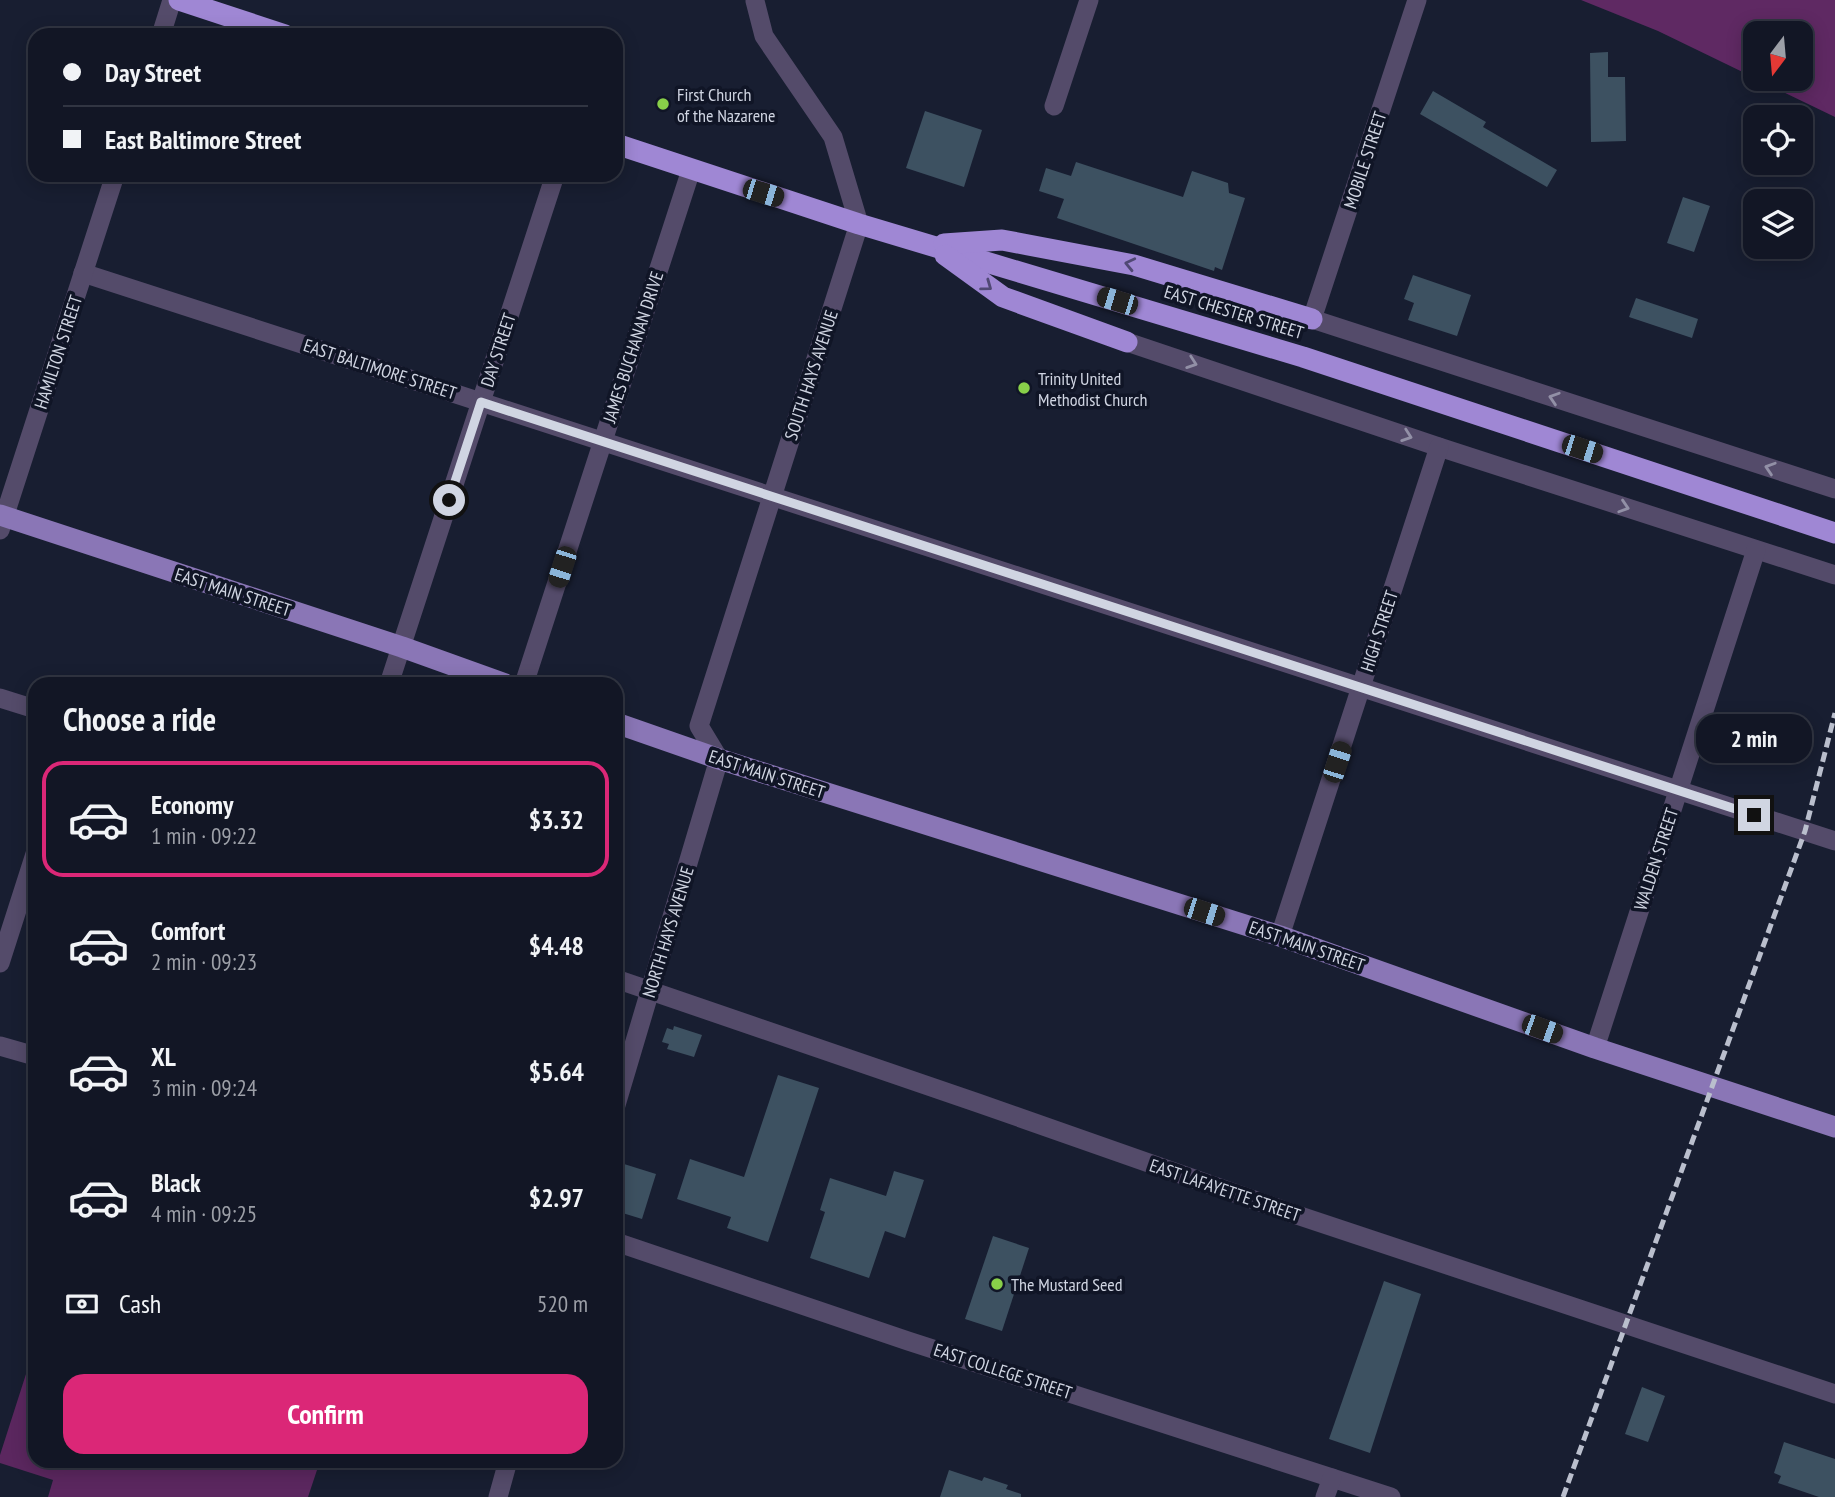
<!DOCTYPE html>
<html lang="en">
<head>
<meta charset="utf-8">
<style>
  :root { --surface:#121625; --page:#1f2332; --text:#f1f3f6; --muted:#9c9fa7; --line:#313542; --accent:#db2777 }
  body { margin:0; font-family:"PT Sans Narrow",sans-serif; background:var(--page); color:var(--text); height:100vh; display:flex; flex-direction:column; font-size:26px; white-space:nowrap }
  * { box-sizing:border-box; margin:0 }
  p { font-size:23px; color:var(--muted) }
  .icon { flex:none; width:38px; height:38px; fill:none; stroke:currentColor; stroke-width:2; stroke-linecap:round; stroke-linejoin:round }
  .map { position:relative; flex:1; overflow:hidden }
  .details { position:absolute; left:28px; top:677px; width:595px; height:791px; display:flex; flex-direction:column; background:var(--surface); border-radius:21px; box-shadow:0 4px 18px #0003,0 0 0 2px var(--line) }
  .details>* { flex:none }
  .banner { position:absolute; left:28px; top:28px; width:595px; height:154px; border-radius:21px; box-shadow:0 4px 18px #0003,0 0 0 2px var(--line); display:grid; align-content:center; height:154px; padding:0 35px; background:var(--surface) }
  .needle { width:46px; rotate:196deg }
  .fabs { position:absolute; left:1743px; top:21px; display:grid; gap:14px }
  .fabs a { display:grid; place-items:center; width:70px; height:70px; border-radius:14px; background:var(--surface); box-shadow:0 4px 18px #0003,0 0 0 2px var(--line); font-size:35px }
  .end { position:absolute; width:32px; height:32px; margin:-16px; border:9px solid #d0d5e2; background:#111; box-shadow:0 0 0 4px #111 }
  .from { border-radius:50% }
  .bubble { position:absolute; height:49px; border-radius:21px; background:var(--surface); box-shadow:0 4px 18px #0003,0 0 0 2px var(--line); font-size:23px; font-weight:800; line-height:49px; text-align:center }
  .car { position:absolute; width:21px; height:42px; margin:-21px -10px; border-radius:9px; box-shadow:0 0 5px 2px #0007; background:linear-gradient(#222 24%,#8ab4d8 0 40%,#222 0 76%,#8ab4d8 0 86%,#222 0) }
  .banner b { display:flex; align-items:center; gap:24px; height:66px; font-size:26px }
  .banner b+b { border-top:2px solid var(--line) }
  .banner i { width:18px; height:18px; background:var(--text) }
  ul { padding:0; list-style:none }
  li { display:flex; align-items:center; gap:21px; height:116px; margin:0 14px 10px; padding:0 21px; border:4px solid transparent; border-radius:21px }
  li div { flex:1 }
  li b { display:block; font-size:26px }
  li em { font-style:normal; font-weight:800 }
  li.on { border-color:var(--accent) }
  li>.icon { width:63px; height:63px; stroke-width:1.5 }
  h2 { padding:0 35px; font-size:32px; line-height:84px }
  .pay { display:flex; align-items:center; gap:18px; height:77px; padding:0 35px; font-size:26px }
  .pay p { margin-inline-start:auto }
  .cta { display:flex; gap:14px; margin-top:auto; padding:14px 35px }
  .cta a { flex:1; height:80px; border-radius:21px; background:var(--accent); color:#fff; font-size:28px; font-weight:800; line-height:80px; text-align:center }
  .map>svg:first-child { display:block }
  .green { fill:#5b275f }
  .forest { fill:#5f2963 }
  .building { fill:#3d5161 }
  .lines { fill:none; stroke-linecap:round; stroke-linejoin:round }
  .minor { stroke:#544b6a; stroke-width:19 }
  .major { stroke:#8a76b6; stroke-width:21 }
  .highway { stroke:#9f87d4; stroke-width:21 }
  .rail { stroke:#babfcd; stroke-width:5; stroke-dasharray:10 5; stroke-linecap:butt }
  .oneway { stroke:#504874 }
  .oneway2 { stroke:#9290a6 }
  .route { stroke:#d0d5e2; stroke-width:9 }
  .poi-dot { fill:#88cf49; stroke:#101526; stroke-width:2.5 }
  .labels { text-anchor:middle; dominant-baseline:central; stroke-width:7; stroke-linejoin:round; paint-order:stroke }
  .poi-label { font-size:18px; fill:#d0d5e2; stroke:#101526; text-anchor:start }
  .street-label { font-size:18px; fill:#d0d5e2; stroke:#101526 }
</style>
</head>
<body>
<div class="map">
<svg width="1835" height="1497" viewBox="0 0 1835 1497">
  <rect width="100%" height="100%" fill="#181e31"/>
  <polygon class="green" points="35,1346 35,1461 320,1461 308,1497 48,1497 53,1480 0,1463 0,1455"/>
  <polygon class="forest" points="1581,0 1835,0 1835,117 1756,79 1801,79 1801,33 1755,33 1755,78 1658,31"/>
  <g class="building">
    <polygon points="1608,52 1608,77 1625,77 1626,141 1591,142 1590,53"/>
    <polygon points="1433,91 1486,122 1483,127 1557,170 1547,187 1420,114"/>
    <polygon points="925,111 982,130 964,187 906,168"/>
    <polygon points="1076,162 1183,197 1192,171 1228,183 1229,193 1245,198 1222,270 1215,267 1214,271 1057,218 1064,199 1039,191 1046,168 1071,176"/>
    <polygon points="1683,197 1710,206 1694,252 1667,243"/>
    <polygon points="1413,275 1471,295 1457,336 1408,320 1414,303 1404,299"/>
    <polygon points="1636,298 1698,319 1692,338 1629,317"/>
    <polygon points="674,1026 702,1035 694,1057 667,1049 669,1044 662,1042 667,1028 673,1030"/>
    <polygon points="778,1075 819,1088 768,1242 727,1228 731,1217 677,1199 690,1159 744,1177"/>
    <polygon points="624,1164 656,1174 642,1219 616,1211 616,1169 622,1171"/>
    <polygon points="894,1171 924,1180 905,1238 885,1231 869,1278 810,1258 825,1212 820,1210 830,1178 886,1196"/>
    <polygon points="993,1236 1029,1248 1002,1331 965,1319"/>
    <polygon points="1384,1281 1421,1294 1370,1453 1329,1439"/>
    <polygon points="1642,1387 1665,1396 1648,1442 1625,1434"/>
    <polygon points="1784,1442 1835,1459 1835,1497 1819,1497 1778,1483 1781,1476 1774,1473"/>
    <polygon points="949,1470 982,1481 984,1477 1008,1485 1006,1489 1021,1494 1021,1497 940,1497"/>
  </g>
  <g class="lines">
    <g class="minor">
      <polyline points="1417,0 1312,319 1835,489"/>
      <polyline points="161,35 172,0"/>
      <polyline points="1054,106 1089,0"/>
      <polyline points="83,273 1835,841"/>
      <polyline points="1127,342 1439,447 1835,575"/>
      <polyline points="0,530 115,175"/>
      <polyline points="389,684 555,175"/>
      <polyline points="524,684 691,170"/>
      <polyline points="0,698 35,709"/>
      <polyline points="1280,936 1439,447"/>
      <polyline points="0,963 35,854"/>
      <polyline points="616,979 978,1103 1297,1215 1835,1394"/>
      <polyline points="0,1046 35,1056"/>
      <polyline points="1595,1048 1756,550"/>
      <polyline points="616,1105 719,759 699,726 859,224 833,137 764,36 755,1"/>
      <polyline points="616,1242 908,1341 1391,1497"/>
      <polyline points="498,1497 508,1461"/>
      <polyline points="1325,1497 1332,1478"/>
    </g>
    <g class="major">
      <polyline points="0,515 402,647 505,684"/>
      <polyline points="616,723 719,759 1280,936 1595,1048 1835,1127"/>
    </g>
    <g class="highway">
      <polyline points="179,0 285,35"/>
      <polyline points="616,144 859,224 1303,357 1835,533"/>
      <polyline points="944,244 1002,240 1134,265 1312,319"/>
      <polyline points="945,255 1003,297 1127,342"/>
    </g>
    <polyline class="rail" points="1563,1497 1805,831 1835,713"/>
  </g>
  <defs><path id="oneway-chevron" d="M-2-3.5L2.5 0L-2 3.5" fill="none" stroke-width="1.6" stroke-linecap="round" stroke-linejoin="round" transform="scale(1.75)"/></defs>
  <g class="oneway">
    <use href="#oneway-chevron" transform="translate(1130 264) rotate(-167)"/>
    <use href="#oneway-chevron" transform="translate(987 286) rotate(36)"/>
  </g>
  <g class="oneway2">
    <use href="#oneway-chevron" transform="translate(1192 363) rotate(19)"/>
    <use href="#oneway-chevron" transform="translate(1554 398) rotate(-162)"/>
    <use href="#oneway-chevron" transform="translate(1407 436) rotate(19)"/>
    <use href="#oneway-chevron" transform="translate(1770 468) rotate(-162)"/>
    <use href="#oneway-chevron" transform="translate(1624 507) rotate(18)"/>
  </g>
  <g class="lines">
    <polyline class="route" points="449,500 481,402 1754,815"/>
  </g>
  <g class="poi-dot">
    <circle cx="663" cy="104" r="7"/>
    <circle cx="1024" cy="388" r="7"/>
    <circle cx="997" cy="1284" r="7"/>
  </g>
  <g class="labels">
    <g class="poi-label">
      <text x="677" y="94">First Church<tspan x="677" dy="21">of the Nazarene</tspan></text>
      <text x="1038" y="378">Trinity United<tspan x="1038" dy="21">Methodist Church</tspan></text>
      <text x="1011" y="1284">The Mustard Seed</text>
    </g>
    <g class="street-label">
      <text transform="translate(1365 160) rotate(-72)">MOBILE STREET</text>
      <text transform="translate(1234 312) rotate(17)">EAST CHESTER STREET</text>
      <text transform="translate(633 347) rotate(-72)">JAMES BUCHANAN DRIVE</text>
      <text transform="translate(498 350) rotate(-72)">DAY STREET</text>
      <text transform="translate(58 352) rotate(-72)">HAMILTON STREET</text>
      <text transform="translate(380 369) rotate(18)">EAST BALTIMORE STREET</text>
      <text transform="translate(811 375) rotate(-72)">SOUTH HAYS AVENUE</text>
      <text transform="translate(233 592) rotate(18)">EAST MAIN STREET</text>
      <text transform="translate(1379 631) rotate(-72)">HIGH STREET</text>
      <text transform="translate(767 774) rotate(18)">EAST MAIN STREET</text>
      <text transform="translate(1656 859) rotate(-72)">WALDEN STREET</text>
      <text transform="translate(668 932) rotate(-73)">NORTH HAYS AVENUE</text>
      <text transform="translate(1307 946) rotate(19)">EAST MAIN STREET</text>
      <text transform="translate(1225 1190) rotate(19)">EAST LAFAYETTE STREET</text>
      <text transform="translate(1003 1371) rotate(18)">EAST COLLEGE STREET</text>
    </g>
  </g>
</svg>
<div class="fabs">
<a><svg class="needle" viewBox="-14 -14 28 28"><path d="M0-13l5 13h-10z" fill="#e53935"/><path d="M0 13l5-13h-10z" fill="#9c9fa7"/></svg></a>
<a><svg class="icon" aria-label="locate" viewBox="0 0 24 24"><circle cx="12" cy="12" r="6"/><path d="M12 2v4M12 18v4M2 12h4M18 12h4"/></svg></a>
<a><svg class="icon" aria-label="layers" viewBox="0 0 24 24"><path d="M12 4l9 5-9 5-9-5zM3 14l9 5 9-5"/></svg></a>
</div>
<i class="end from" style="left:449px;top:500px"></i>
<i class="end" style="left:1754px;top:815px"></i>
<div class="bubble" style="left:1696px;top:714px;width:116px">2 min</div>
<i class="car" style="left:763px;top:193px;rotate:107deg"></i>
<i class="car" style="left:1117px;top:301px;rotate:287deg"></i>
<i class="car" style="left:1582px;top:449px;rotate:108deg"></i>
<i class="car" style="left:562px;top:567px;rotate:198deg"></i>
<i class="car" style="left:1337px;top:762px;rotate:18deg"></i>
<i class="car" style="left:1204px;top:912px;rotate:108deg"></i>
<i class="car" style="left:1542px;top:1029px;rotate:110deg"></i>
<div class="banner">
<b><i class="from"></i>Day Street</b>
<b><i></i>East Baltimore Street</b>
</div>
<section class="details">
<h2>Choose a ride</h2>
<ul>
<li class="on"><svg class="icon" aria-label="car" viewBox="0 0 24 24"><path d="M5 17H2v-5l4-1 3-4h7l3 4 3 1v5h-3M9 17h6M6 11h13"/><circle cx="7" cy="17" r="2"/><circle cx="17" cy="17" r="2"/></svg><div><b>Economy</b><p>1 min · 09:22</p></div><em>$3.32</em></li>
<li><svg class="icon" aria-label="car" viewBox="0 0 24 24"><path d="M5 17H2v-5l4-1 3-4h7l3 4 3 1v5h-3M9 17h6M6 11h13"/><circle cx="7" cy="17" r="2"/><circle cx="17" cy="17" r="2"/></svg><div><b>Comfort</b><p>2 min · 09:23</p></div><em>$4.48</em></li>
<li><svg class="icon" aria-label="car" viewBox="0 0 24 24"><path d="M5 17H2v-5l4-1 3-4h7l3 4 3 1v5h-3M9 17h6M6 11h13"/><circle cx="7" cy="17" r="2"/><circle cx="17" cy="17" r="2"/></svg><div><b>XL</b><p>3 min · 09:24</p></div><em>$5.64</em></li>
<li><svg class="icon" aria-label="car" viewBox="0 0 24 24"><path d="M5 17H2v-5l4-1 3-4h7l3 4 3 1v5h-3M9 17h6M6 11h13"/><circle cx="7" cy="17" r="2"/><circle cx="17" cy="17" r="2"/></svg><div><b>Black</b><p>4 min · 09:25</p></div><em>$2.97</em></li>
</ul>
<div class="pay"><svg class="icon" aria-label="cash" viewBox="0 0 24 24"><path d="M3 7h18v10H3z"/><circle cx="12" cy="12" r="2"/></svg>Cash<p>520 m</p></div>
<div class="cta"><a>Confirm</a></div>
</section>
</div>
</body>
</html>
